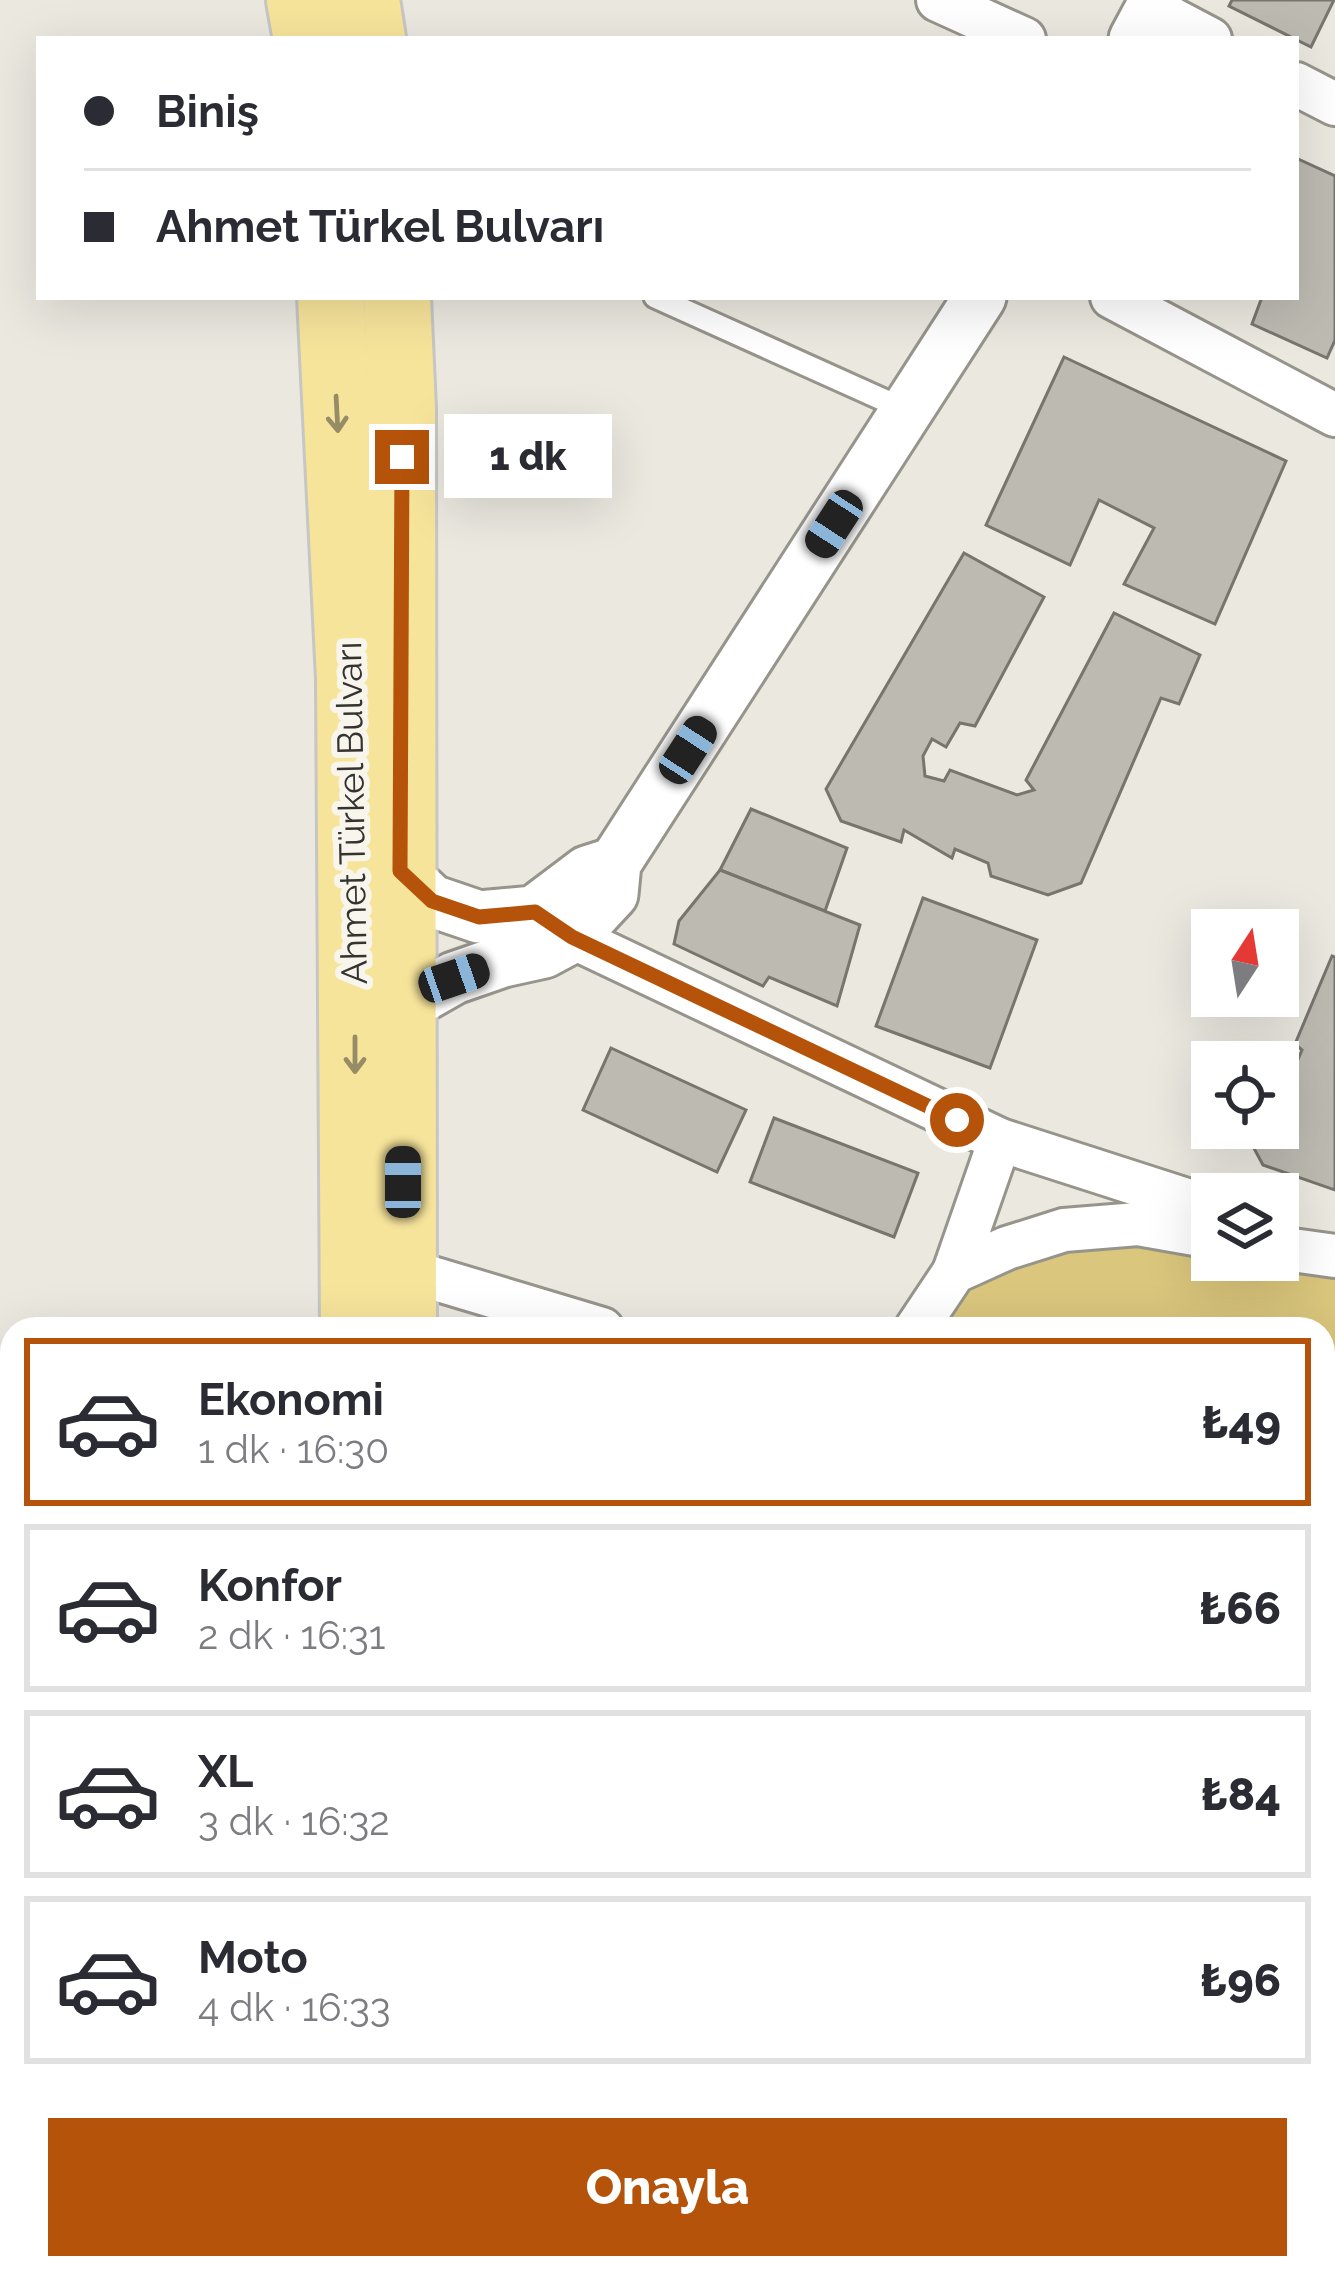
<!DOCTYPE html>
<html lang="tr">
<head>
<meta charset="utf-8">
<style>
  :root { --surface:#fff; --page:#f7f7f7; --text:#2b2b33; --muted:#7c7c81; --line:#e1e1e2; --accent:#b45309 }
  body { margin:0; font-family:Raleway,sans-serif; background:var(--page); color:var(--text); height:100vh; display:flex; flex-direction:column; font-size:45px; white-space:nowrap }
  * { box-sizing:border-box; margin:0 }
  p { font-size:39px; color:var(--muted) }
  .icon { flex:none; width:66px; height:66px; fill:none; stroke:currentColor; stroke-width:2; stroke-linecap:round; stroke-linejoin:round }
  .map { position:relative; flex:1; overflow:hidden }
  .details { position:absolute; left:0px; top:1317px; width:1335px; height:963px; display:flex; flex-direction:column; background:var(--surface); border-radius:36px 36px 0 0; box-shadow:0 12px 48px #0002 }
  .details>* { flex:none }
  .top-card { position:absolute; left:36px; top:36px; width:1263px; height:264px; border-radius:0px; box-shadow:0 12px 48px #0002; display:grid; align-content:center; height:264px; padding:0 48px; background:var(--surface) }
  .needle { width:78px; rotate:12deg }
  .controls { position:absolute; left:1191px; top:909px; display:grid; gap:24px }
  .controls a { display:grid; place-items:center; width:108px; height:108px; border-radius:0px; background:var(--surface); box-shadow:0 12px 48px #0002; font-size:60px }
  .end { position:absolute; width:54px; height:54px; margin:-27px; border:15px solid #b45309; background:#fff; box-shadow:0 0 0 6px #fff }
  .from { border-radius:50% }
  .bubble { position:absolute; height:84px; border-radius:0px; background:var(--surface); box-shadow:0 12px 48px #0002; font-size:39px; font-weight:800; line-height:84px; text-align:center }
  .car { position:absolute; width:36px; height:72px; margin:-36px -18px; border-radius:15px; box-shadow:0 0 9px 3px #0007; background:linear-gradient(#222 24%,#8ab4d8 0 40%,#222 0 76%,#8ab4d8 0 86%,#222 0) }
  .top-card b { display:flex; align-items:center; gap:42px; height:114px; font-size:45px }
  .top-card b+b { border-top:3px solid var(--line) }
  .top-card i { width:30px; height:30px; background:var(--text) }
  ul { padding:21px 0 0; list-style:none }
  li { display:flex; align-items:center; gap:36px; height:168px; margin:0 24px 18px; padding:0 24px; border:6px solid var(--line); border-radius:0px }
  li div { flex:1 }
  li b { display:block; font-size:45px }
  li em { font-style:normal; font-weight:800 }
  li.active { border-color:var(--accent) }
  li>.icon { width:108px; height:108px; stroke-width:1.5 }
  .primary-button { display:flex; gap:24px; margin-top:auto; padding:24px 48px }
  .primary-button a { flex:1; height:138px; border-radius:0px; background:var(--accent); color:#fff; font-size:48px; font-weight:800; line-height:138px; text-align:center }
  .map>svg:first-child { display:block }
  .green { fill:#dac67c }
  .building { fill:#bcbab1; stroke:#77756d; stroke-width:3 }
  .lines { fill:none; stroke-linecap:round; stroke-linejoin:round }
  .service-casing { stroke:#96948b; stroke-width:27 }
  .pedestrian-casing { stroke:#96948b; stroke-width:36 }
  .minor-casing { stroke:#96948b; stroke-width:48 }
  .tertiary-casing { stroke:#96948b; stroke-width:57 }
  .primary-casing { stroke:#c6c6c5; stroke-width:72 }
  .service { stroke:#fff; stroke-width:21 }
  .pedestrian { stroke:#fff; stroke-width:30 }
  .minor { stroke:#fff; stroke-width:42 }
  .tertiary { stroke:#fff; stroke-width:51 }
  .primary { stroke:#f7e49b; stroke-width:66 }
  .oneway { stroke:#968c66 }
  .route { stroke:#b45309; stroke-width:15 }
  .labels { text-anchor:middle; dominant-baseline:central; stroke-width:12; stroke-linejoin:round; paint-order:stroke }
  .street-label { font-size:36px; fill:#343330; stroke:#f8f5ec }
</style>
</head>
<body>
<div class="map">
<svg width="1335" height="2279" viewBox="0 0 1335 2279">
  <rect width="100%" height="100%" fill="#eae8df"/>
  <polygon class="green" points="1212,1237 1212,1260 1335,1256 1335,2279 773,2279 777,2268 1323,2268 1323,1329 916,1329 1007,1248"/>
  <g class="building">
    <polygon points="1232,0 1334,0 1311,47 1229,6"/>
    <polygon points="1296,158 1335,176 1335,340 1327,358 1252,324 1262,297 1296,297"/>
    <polygon points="1064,357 1286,461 1215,624 1124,584 1154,528 1099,500 1070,565 986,525"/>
    <polygon points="964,553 1044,597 975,726 960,723 946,747 932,739 923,756 925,776 944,781 950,770 1017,795 1034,790 1026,780 1114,613 1200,655 1179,704 1161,698 1081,883 1048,895 991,876 988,863 955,849 952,858 904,830 901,842 841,821 826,789"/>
    <polygon points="751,809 847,848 825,911 720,870"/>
    <polygon points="720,870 860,925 837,1006 769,977 763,986 674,944 679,921"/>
    <polygon points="923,898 1037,940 990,1068 876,1026"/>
    <polygon points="1332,956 1335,957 1335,1190 1263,1165 1250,1141 1255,1128 1278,1128 1278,1077 1282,1067 1293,1071 1302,1050 1295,1044"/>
    <polygon points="611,1048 746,1110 717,1172 583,1110"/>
    <polygon points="774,1118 918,1173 894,1237 750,1182"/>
    <polygon points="456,2268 559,2268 559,2274 456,2277"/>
    <polygon points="607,2268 710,2268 710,2275 607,2277"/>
  </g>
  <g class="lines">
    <g class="service-casing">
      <polyline id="service" points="655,297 906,410"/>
    </g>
    <g class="pedestrian-casing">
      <g id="pedestrian">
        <polyline points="1323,1550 1335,1541"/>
        <polyline points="1323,2113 1335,2117"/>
        <polyline points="1069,2279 1073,2268"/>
      </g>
    </g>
    <g class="minor-casing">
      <g id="minor">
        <polyline points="938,0 1024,39"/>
        <polyline points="1151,8 1210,39"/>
        <polyline points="1296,84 1335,104"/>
        <polyline points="1112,297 1335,415"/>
        <polyline points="550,922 572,937 1000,1140 1202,1205 1212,1211"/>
        <polyline points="1278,1248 1335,1256"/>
        <polyline points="402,1269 602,1329"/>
        <polyline points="954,1272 1000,1140"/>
        <polyline points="916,1329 954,1272 1007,1248 1064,1230 1138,1224 1212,1237"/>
        <polyline points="773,2279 777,2268"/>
      </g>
    </g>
    <g class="tertiary-casing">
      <g id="tertiary">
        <polyline points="1135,39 1156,0"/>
        <polyline points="400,871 432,901 479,917 534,912 587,872 615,863"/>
        <polyline points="403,1007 454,978 503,961 544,952 572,937 612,894 615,863 980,297"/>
      </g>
    </g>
    <g class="primary-casing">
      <g id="primary">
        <polyline points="300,0 307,39"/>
        <polyline points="366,0 372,39"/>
        <polyline points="331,297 350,679 354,1329"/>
        <polyline points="397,297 402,409 403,1329"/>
        <polyline points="417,2268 418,2279"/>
        <polyline points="350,2279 350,2268"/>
      </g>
    </g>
    <use href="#service" class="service"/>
    <use href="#pedestrian" class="pedestrian"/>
    <use href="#minor" class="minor"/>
    <use href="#tertiary" class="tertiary"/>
    <use href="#primary" class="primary"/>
  </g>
  <defs><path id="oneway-shaft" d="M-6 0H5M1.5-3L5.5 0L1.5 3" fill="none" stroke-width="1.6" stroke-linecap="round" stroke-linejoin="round" transform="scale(3)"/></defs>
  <g class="oneway">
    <use href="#oneway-shaft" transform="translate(337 414) rotate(87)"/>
    <use href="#oneway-shaft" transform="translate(355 1055) rotate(90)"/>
  </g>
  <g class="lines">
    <polyline class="route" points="402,457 400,871 432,901 479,917 535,912 572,937 957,1120"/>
  </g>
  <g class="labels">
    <g class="street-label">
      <text transform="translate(351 813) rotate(-91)">Ahmet Türkel Bulvarı</text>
    </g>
  </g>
</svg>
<div class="controls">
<a><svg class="needle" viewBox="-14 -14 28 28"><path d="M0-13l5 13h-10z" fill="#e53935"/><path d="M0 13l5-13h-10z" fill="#7c7c81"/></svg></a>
<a><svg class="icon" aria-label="locate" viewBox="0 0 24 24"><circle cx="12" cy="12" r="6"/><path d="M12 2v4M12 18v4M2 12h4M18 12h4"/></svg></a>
<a><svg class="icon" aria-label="layers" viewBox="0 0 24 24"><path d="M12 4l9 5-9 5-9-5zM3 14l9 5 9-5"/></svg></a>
</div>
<i class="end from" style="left:957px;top:1120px"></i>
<i class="end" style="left:402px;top:457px"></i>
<div class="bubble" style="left:444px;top:414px;width:168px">1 dk</div>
<i class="car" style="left:834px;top:524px;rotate:213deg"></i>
<i class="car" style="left:688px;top:750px;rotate:33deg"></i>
<i class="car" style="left:454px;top:978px;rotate:71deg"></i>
<i class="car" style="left:403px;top:1182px;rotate:0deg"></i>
<div class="top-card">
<b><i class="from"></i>Biniş</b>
<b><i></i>Ahmet Türkel Bulvarı</b>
</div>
<section class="details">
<ul>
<li class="active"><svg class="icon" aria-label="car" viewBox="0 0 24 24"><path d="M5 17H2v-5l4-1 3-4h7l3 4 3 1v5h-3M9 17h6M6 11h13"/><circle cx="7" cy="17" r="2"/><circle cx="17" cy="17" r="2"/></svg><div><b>Ekonomi</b><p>1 dk · 16:30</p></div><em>₺49</em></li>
<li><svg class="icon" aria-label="car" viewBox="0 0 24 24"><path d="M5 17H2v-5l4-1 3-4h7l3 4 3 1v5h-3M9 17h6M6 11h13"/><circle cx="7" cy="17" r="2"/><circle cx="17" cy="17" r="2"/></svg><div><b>Konfor</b><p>2 dk · 16:31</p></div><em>₺66</em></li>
<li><svg class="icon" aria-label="car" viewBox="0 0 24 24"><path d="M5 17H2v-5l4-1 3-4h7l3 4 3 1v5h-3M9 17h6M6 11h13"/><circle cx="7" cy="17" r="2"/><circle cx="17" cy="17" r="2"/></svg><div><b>XL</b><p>3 dk · 16:32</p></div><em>₺84</em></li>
<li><svg class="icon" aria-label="car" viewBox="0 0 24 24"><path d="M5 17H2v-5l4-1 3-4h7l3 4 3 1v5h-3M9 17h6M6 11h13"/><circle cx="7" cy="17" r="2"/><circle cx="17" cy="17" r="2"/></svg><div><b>Moto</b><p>4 dk · 16:33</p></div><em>₺96</em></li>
</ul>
<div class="primary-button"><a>Onayla</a></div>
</section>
</div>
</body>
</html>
